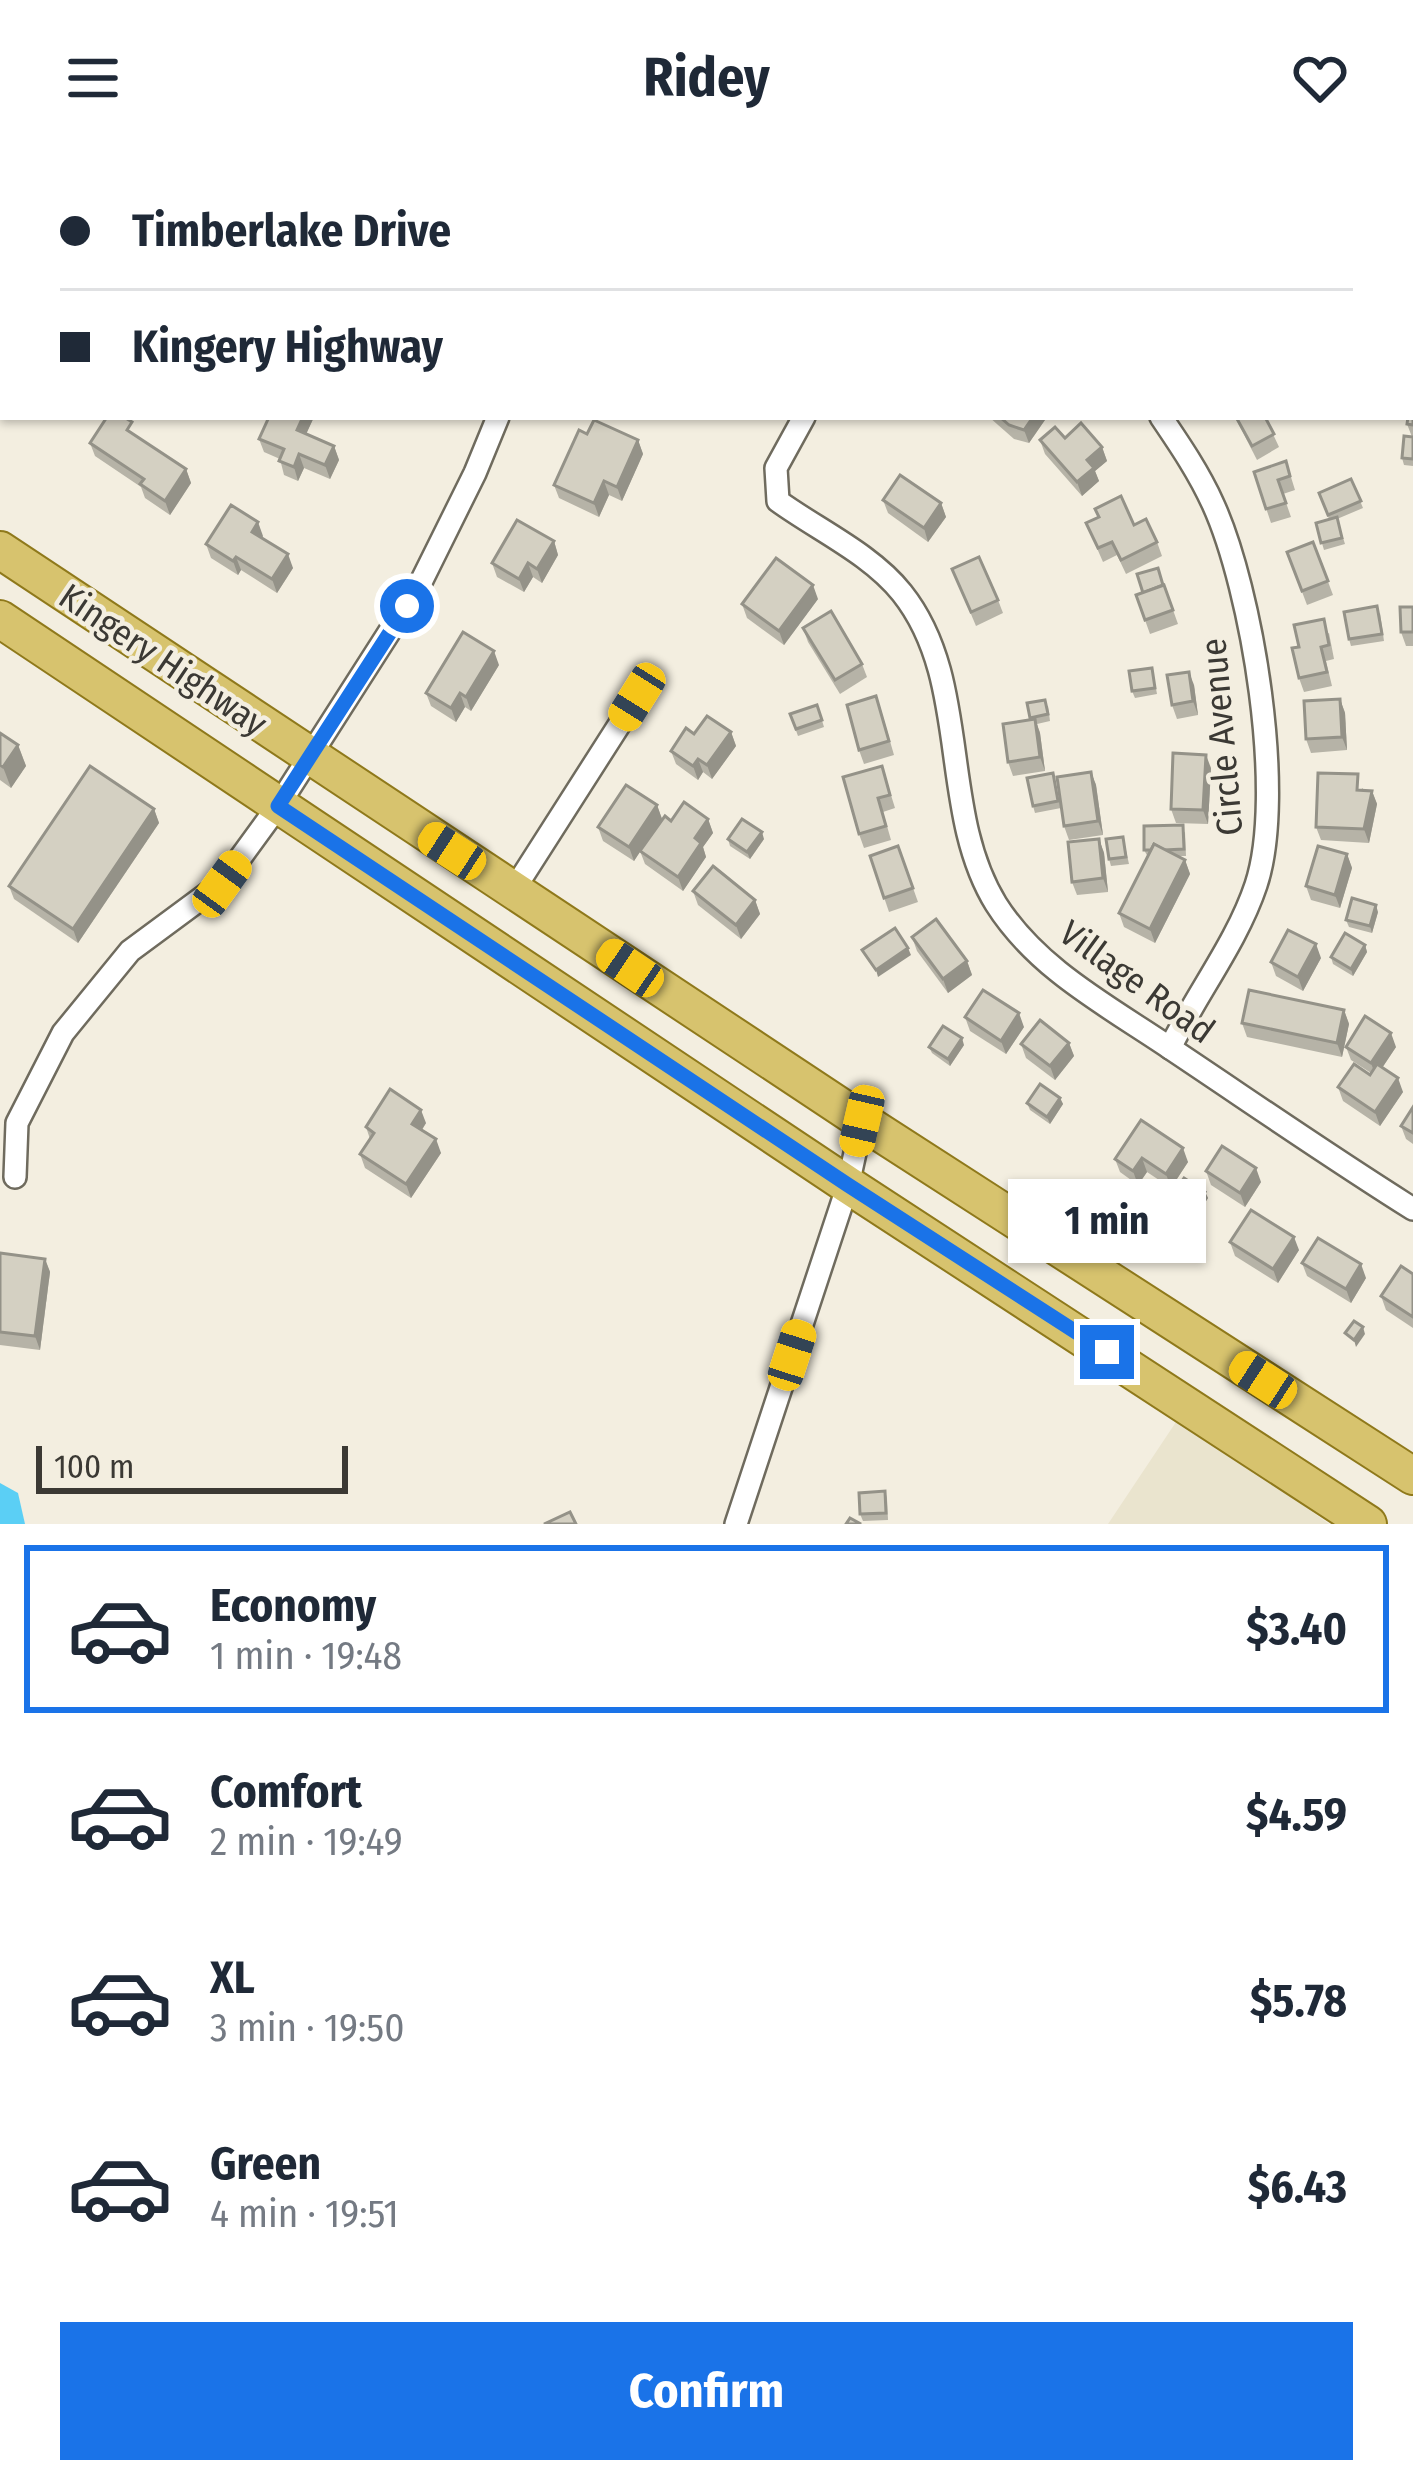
<!DOCTYPE html>
<html lang="en">
<head>
<meta charset="utf-8">
<style>
  :root { --surface:#fff; --page:#f2f2f3; --text:#1f2937; --muted:#747a83; --line:#e0e1e3; --accent:#1a73e8 }
  body { margin:0; font-family:"Fira Sans Condensed",sans-serif; background:var(--page); color:var(--text); height:100vh; display:flex; flex-direction:column; font-size:45px; white-space:nowrap }
  * { box-sizing:border-box; margin:0 }
  p { font-size:39px; color:var(--muted) }
  .icon { flex:none; width:66px; height:66px; fill:none; stroke:currentColor; stroke-width:2; stroke-linecap:round; stroke-linejoin:round }
  .map { position:relative; height:1368px; overflow:hidden }
  .sheet { display:flex; flex-direction:column; background:var(--surface); flex:1 }
  .sheet>* { flex:none }
  .top-card { position:absolute; left:0px; top:0px; width:1413px; height:264px; box-shadow:0 3px 9px #0004; display:grid; align-content:center; height:264px; padding:0 60px; background:var(--surface) }
  .scale { position:absolute; left:36px; bottom:30px; width:312px; box-sizing:border-box; padding-left:12px; border:6px solid #3b3934; border-top:0; font-size:33px; line-height:42px; white-space:nowrap; color:#3b3934; -webkit-text-stroke:9px #f3eee0; paint-order:stroke }
  .end { position:absolute; width:54px; height:54px; margin:-27px; border:15px solid #1a73e8; background:#fff; box-shadow:0 0 0 6px #fff }
  .from { border-radius:50% }
  .bubble { position:absolute; height:84px; border-radius:0px; background:var(--surface); box-shadow:0 3px 9px #0004; font-size:39px; font-weight:700; line-height:84px; text-align:center }
  .car { position:absolute; width:36px; height:72px; margin:-36px -18px; border-radius:15px; box-shadow:0 0 9px 3px #0007; background:linear-gradient(#f5c518 24%,#345 0 40%,#f5c518 0 76%,#345 0 86%,#f5c518 0) }
  .top-card b { display:flex; align-items:center; gap:42px; height:114px; font-size:45px }
  .top-card b+b { border-top:3px solid var(--line) }
  .top-card i { width:30px; height:30px; background:var(--text) }
  ul { padding:21px 0 0; list-style:none }
  li { display:flex; align-items:center; gap:36px; height:168px; margin:0 24px 18px; padding:0 36px; border:6px solid transparent; border-radius:0px }
  li div { flex:1 }
  li b { display:block; font-size:45px }
  li em { font-style:normal; font-weight:700 }
  li.on { border-color:var(--accent) }
  li>.icon { width:108px; height:108px; stroke-width:1.5 }
  .action { display:flex; gap:24px; margin-top:auto; padding:24px 60px }
  .action a { flex:1; height:138px; border-radius:0px; background:var(--accent); color:#fff; font-size:48px; font-weight:700; line-height:138px; text-align:center }
  header { display:flex; justify-content:space-between; align-items:center; height:156px; padding:0 60px; background:var(--surface); font-size:54px; font-weight:700 }
  .map>svg:first-child { display:block }
  .built { fill:#eae4ce }
  .water { fill:#5bcff5 }
  .lines { fill:none; stroke-linecap:round; stroke-linejoin:round }
  .street-casing { stroke:#6f6b5e; stroke-width:26 }
  .primary-casing { stroke:#8f791b; stroke-width:40 }
  .street { stroke:#fff; stroke-width:21 }
  .primary { stroke:#d7c36e; stroke-width:36 }
  .wall { fill:#b6b3a7 }
  .shaded-wall { fill:#949288 }
  .building { fill:#d4d0c2; stroke:#949288; stroke-width:3 }
  .route { stroke:#1a73e8; stroke-width:15 }
  .labels { text-anchor:middle; dominant-baseline:central; stroke-width:9; stroke-linejoin:round; paint-order:stroke }
  .street-label { font-size:36px; fill:#3b3934; stroke:#f3eee0 }
</style>
</head>
<body>
<header><svg class="icon" aria-label="menu" viewBox="0 0 24 24"><path d="M4 6h16M4 12h16M4 18h16"/></svg>Ridey<svg class="icon" aria-label="heart" viewBox="0 0 24 24"><path d="M12 20l-8-8c-3-5 5-10 8-4 3-6 11-1 8 4z"/></svg></header>
<div class="map">
<svg width="1413" height="1368" viewBox="0 0 1413 1368">
  <rect width="100%" height="100%" fill="#f3eee0"/>
  <polygon class="built" points="1180,1260 1329,1368 1108,1368"/>
  <polygon class="water" points="0,1327 18,1337 25,1368 0,1368"/>
  <g class="lines">
    <g class="street-casing">
      <g id="street">
        <polyline points="1355,0 1360,3"/>
        <polyline points="580,3 581,0"/>
        <polyline points="1410,37 1413,39"/>
        <path d="M804,261l-28,51 2,33c40,29 93,53 124,92 70,88 36,217 94,311 41,65 112,102 174,144 81,54 160,109 243,161"/>
        <path d="M1161,261c19,28 38,56 52,87 39,85 73,291 43,381 -19,57 -59,108 -86,163"/>
        <polyline points="513,735 637,541"/>
        <polyline points="15,1021 17,967 63,877 130,795 222,727 278,650 420,428 475,317 498,261"/>
        <polyline points="736,1368 848,1029 862,965"/>
      </g>
    </g>
    <g class="primary-casing">
      <g id="primary">
        <polyline points="0,394 862,965 1413,1320"/>
        <polyline points="0,463 848,1029 1368,1368"/>
      </g>
    </g>
    <use href="#street" class="street"/>
    <use href="#primary" class="primary"/>
  </g>
  <g class="wall">
    <polygon points="1413,232 1413,310 1404,309 1402,302 1412,281 1407,268"/>
    <polygon points="269,261 314,261 306,278 334,290 339,304 330,323 304,312 298,325 284,319 280,303 264,296 259,283"/>
    <polygon points="989,261 1047,261 1029,287 1014,283"/>
    <polygon points="1235,261 1265,261 1279,291 1257,304"/>
    <polygon points="587,278 638,284 643,298 622,345 609,339 599,361 559,342 554,329"/>
    <polygon points="137,280 186,313 191,327 170,359 145,342 141,331 95,300 90,287"/>
    <polygon points="1065,282 1102,291 1107,305 1095,315 1099,325 1082,340 1045,298 1040,284"/>
    <polygon points="1286,305 1295,334 1283,338 1291,361 1271,367 1254,316"/>
    <polygon points="1351,323 1363,352 1337,363 1345,388 1324,394 1316,367 1329,363 1319,337"/>
    <polygon points="883,344 941,347 946,361 928,386 888,357"/>
    <polygon points="1095,353 1134,369 1157,386 1162,400 1126,418 1117,399 1103,406 1086,367 1098,361"/>
    <polygon points="263,380 262,382 293,412 277,437 241,414 238,419 211,402 206,388"/>
    <polygon points="554,385 558,399 542,427 533,421 524,436 497,421 492,407"/>
    <polygon points="1313,386 1333,439 1307,449 1287,396"/>
    <polygon points="1158,412 1178,468 1150,478 1136,439 1143,437"/>
    <polygon points="952,413 998,444 1003,457 976,470"/>
    <polygon points="818,443 784,489 747,462 742,448"/>
    <polygon points="1413,451 1413,490 1406,490 1401,476"/>
    <polygon points="1380,457 1384,485 1351,490 1349,483"/>
    <polygon points="803,472 862,508 867,521 840,538 808,486"/>
    <polygon points="1329,477 1334,503 1326,505 1332,530 1304,536 1299,522 1299,491"/>
    <polygon points="499,509 471,555 465,551 456,566 431,550 426,537"/>
    <polygon points="1152,512 1157,538 1135,542 1132,535"/>
    <polygon points="1194,529 1198,559 1177,563 1172,549"/>
    <polygon points="1340,543 1345,557 1347,594 1311,597 1306,583"/>
    <polygon points="1027,547 1048,550 1050,565 1037,568 1040,577 1045,615 1013,620 1008,606 1031,564"/>
    <polygon points="817,549 824,571 798,580 790,558"/>
    <polygon points="881,554 894,599 864,608 859,594"/>
    <polygon points="731,576 736,590 712,623 703,616 698,624 676,608 671,595 694,578"/>
    <polygon points="0,577 18,589 26,610 11,632 0,624"/>
    <polygon points="882,610 895,652 883,656 891,684 864,692 859,678"/>
    <polygon points="1211,612 1208,668 1176,667 1171,653"/>
    <polygon points="1091,616 1096,629 1103,679 1069,684 1064,670"/>
    <polygon points="1053,617 1061,652 1035,657 1033,650"/>
    <polygon points="1363,632 1363,634 1372,635 1377,648 1369,687 1321,684 1316,671"/>
    <polygon points="657,649 662,663 708,663 713,677 703,691 706,701 683,735 645,708 640,695 634,705 603,685 598,671"/>
    <polygon points="154,653 159,667 78,787 14,743 9,730"/>
    <polygon points="1185,676 1186,700 1177,700 1185,704 1190,718 1155,787 1124,771 1119,757 1148,701 1144,694"/>
    <polygon points="1123,681 1129,708 1111,710 1109,703"/>
    <polygon points="728,683 764,683 750,703 730,690"/>
    <polygon points="1099,683 1104,697 1108,736 1077,739 1072,726"/>
    <polygon points="898,690 918,746 889,756 870,700"/>
    <polygon points="1347,698 1352,712 1340,752 1311,744 1306,730"/>
    <polygon points="693,735 755,744 760,758 741,783 698,749"/>
    <polygon points="1378,756 1372,777 1349,771 1346,764"/>
    <polygon points="912,781 967,805 972,819 948,837 917,795"/>
    <polygon points="1365,789 1367,796 1353,820 1333,808 1331,801"/>
    <polygon points="1321,802 1303,835 1276,820 1271,806"/>
    <polygon points="1344,854 1349,868 1342,901 1247,881 1242,867"/>
    <polygon points="965,861 1024,871 1006,898 970,875"/>
    <polygon points="1069,887 1074,900 1055,924 1026,902 1021,888"/>
    <polygon points="964,889 950,910 932,897 929,891"/>
    <polygon points="1346,891 1396,891 1382,912 1403,936 1380,970 1343,945 1338,931 1371,917 1351,904"/>
    <polygon points="1060,942 1063,948 1050,968 1030,954 1027,947"/>
    <polygon points="1413,951 1413,988 1406,983 1401,970"/>
    <polygon points="1141,964 1188,1006 1171,1032 1147,1016 1138,1029 1120,1016 1115,1003"/>
    <polygon points="426,967 422,974 441,997 411,1042 365,1012 360,998 370,983 366,971"/>
    <polygon points="1206,1015 1261,1026 1245,1051 1211,1029"/>
    <polygon points="1205,1036 1208,1042 1194,1064 1172,1050 1170,1043"/>
    <polygon points="1161,1065 1184,1069 1177,1080 1164,1071"/>
    <polygon points="1230,1086 1299,1094 1278,1127 1235,1100"/>
    <polygon points="0,1097 45,1103 50,1116 40,1194 0,1189"/>
    <polygon points="1302,1107 1366,1122 1351,1147 1307,1120"/>
    <polygon points="1413,1118 1413,1172 1386,1154 1381,1140"/>
    <polygon points="885,1335 887,1342 888,1364 863,1365 860,1358"/>
  </g>
  <g class="shaded-wall">
    <polygon points="1413,114 1413,135 1410,139 1410,118"/>
    <polygon points="303,261 314,261 302,287 297,274"/>
    <polygon points="1033,261 1047,261 1029,287 1024,274"/>
    <polygon points="638,284 643,298 622,345 617,331"/>
    <polygon points="334,290 339,304 330,323 325,309"/>
    <polygon points="1102,291 1107,305 1095,315 1099,325 1082,340 1077,326 1087,304"/>
    <polygon points="299,298 304,312 298,325 294,311"/>
    <polygon points="186,313 191,327 170,359 165,345"/>
    <polygon points="604,325 609,339 599,361 594,347"/>
    <polygon points="941,347 946,361 928,386 924,372"/>
    <polygon points="258,366 263,380 257,389 252,376"/>
    <polygon points="554,385 558,399 542,427 537,413"/>
    <polygon points="288,398 293,412 277,437 272,423"/>
    <polygon points="236,401 241,414 238,419 233,405"/>
    <polygon points="528,407 533,421 524,436 519,423"/>
    <polygon points="813,429 818,443 784,489 779,475"/>
    <polygon points="494,495 499,509 471,555 466,541"/>
    <polygon points="1189,516 1194,529 1198,559 1193,545"/>
    <polygon points="460,537 465,551 456,566 451,552"/>
    <polygon points="1340,543 1345,557 1347,594 1342,581"/>
    <polygon points="1035,563 1040,577 1045,615 1040,601"/>
    <polygon points="731,576 736,590 712,623 707,609"/>
    <polygon points="18,589 26,610 11,632 3,611"/>
    <polygon points="1206,599 1211,612 1208,668 1203,654"/>
    <polygon points="698,603 703,616 698,624 693,610"/>
    <polygon points="1091,616 1096,629 1103,679 1098,665"/>
    <polygon points="1372,635 1377,648 1369,687 1364,673"/>
    <polygon points="657,649 662,663 634,705 629,691"/>
    <polygon points="154,653 159,667 78,787 73,773"/>
    <polygon points="708,663 713,677 703,691 706,701 683,735 678,721 695,682"/>
    <polygon points="762,676 764,683 750,703 747,696"/>
    <polygon points="1099,683 1104,697 1108,736 1103,722"/>
    <polygon points="1347,698 1352,712 1340,752 1335,739"/>
    <polygon points="1185,704 1190,718 1155,787 1150,773"/>
    <polygon points="755,744 760,758 741,783 736,769"/>
    <polygon points="1376,749 1378,756 1372,777 1370,770"/>
    <polygon points="1316,788 1321,802 1303,835 1298,821"/>
    <polygon points="1365,789 1367,796 1353,820 1351,813"/>
    <polygon points="908,792 911,799 878,821 876,814"/>
    <polygon points="967,805 972,819 948,837 943,823"/>
    <polygon points="1344,854 1349,868 1342,901 1337,887"/>
    <polygon points="1019,857 1024,871 1006,898 1001,885"/>
    <polygon points="1391,877 1396,891 1376,921 1371,907"/>
    <polygon points="962,882 964,889 950,910 948,903"/>
    <polygon points="1069,887 1074,900 1055,924 1050,910"/>
    <polygon points="1398,922 1403,936 1380,970 1375,956"/>
    <polygon points="1060,942 1063,948 1050,968 1047,961"/>
    <polygon points="421,954 426,967 417,981 412,968"/>
    <polygon points="436,983 441,997 411,1042 406,1028"/>
    <polygon points="1183,992 1188,1006 1171,1032 1166,1018"/>
    <polygon points="1142,1002 1147,1016 1138,1029 1133,1015"/>
    <polygon points="1256,1012 1261,1026 1245,1051 1240,1037"/>
    <polygon points="1205,1036 1208,1042 1194,1064 1191,1057"/>
    <polygon points="1181,1062 1184,1069 1177,1080 1174,1073"/>
    <polygon points="1294,1081 1299,1094 1278,1127 1273,1113"/>
    <polygon points="45,1103 50,1116 40,1194 35,1180"/>
    <polygon points="1361,1108 1366,1122 1351,1147 1346,1133"/>
    <polygon points="1363,1171 1365,1178 1356,1191 1354,1184"/>
  </g>
  <g class="building">
    <polygon points="348,0 383,0 382,3 348,3"/>
    <polygon points="692,0 738,0 738,3 706,3"/>
    <polygon points="791,0 855,0 852,3 791,3"/>
    <polygon points="1094,0 1114,0 1112,3 1099,3"/>
    <polygon points="1218,0 1255,0 1259,3 1216,3"/>
    <polygon points="3,197 3,241 0,240 0,207"/>
    <polygon points="1413,232 1413,269 1407,268 1408,261 1410,261"/>
    <polygon points="107,261 124,261 132,266 127,274 186,313 165,345 140,328 144,323 90,287"/>
    <polygon points="269,261 303,261 297,274 334,290 325,309 299,298 294,311 279,305 284,293 259,283"/>
    <polygon points="1000,261 1033,261 1024,274 1009,269"/>
    <polygon points="1236,261 1265,261 1274,278 1252,290"/>
    <polygon points="594,264 638,284 617,331 604,325 594,347 554,329 579,274 587,278"/>
    <polygon points="1081,267 1102,291 1087,304 1094,312 1077,326 1040,284 1055,271 1065,282"/>
    <polygon points="1404,280 1413,281 1413,303 1402,302"/>
    <polygon points="1286,305 1290,320 1278,324 1286,347 1266,353 1254,316"/>
    <polygon points="900,319 941,347 924,372 883,344"/>
    <polygon points="1351,323 1361,345 1328,359 1319,337"/>
    <polygon points="1121,340 1134,369 1146,363 1157,386 1121,404 1112,386 1098,392 1086,367 1099,361 1095,353"/>
    <polygon points="231,349 258,366 252,376 288,398 272,423 236,401 233,405 206,388"/>
    <polygon points="1337,361 1342,382 1321,387 1316,367"/>
    <polygon points="517,364 554,385 537,413 528,407 519,423 492,407"/>
    <polygon points="1313,386 1328,425 1302,435 1287,396"/>
    <polygon points="979,401 998,444 971,456 952,413"/>
    <polygon points="776,402 813,429 779,475 742,448"/>
    <polygon points="1158,412 1163,429 1143,437 1137,418"/>
    <polygon points="1164,429 1173,454 1145,464 1136,439"/>
    <polygon points="1377,450 1382,478 1349,483 1344,456"/>
    <polygon points="1400,451 1413,451 1413,476 1401,476"/>
    <polygon points="831,455 862,508 835,524 803,472"/>
    <polygon points="1324,463 1329,489 1321,491 1327,516 1299,522 1292,492 1299,491 1294,469"/>
    <polygon points="463,476 494,495 466,541 460,537 451,552 426,537"/>
    <polygon points="1152,512 1155,532 1132,535 1129,515"/>
    <polygon points="1189,516 1193,545 1172,549 1167,519"/>
    <polygon points="876,540 889,585 859,594 847,549"/>
    <polygon points="1340,543 1342,581 1306,583 1304,545"/>
    <polygon points="1045,544 1048,558 1030,562 1027,547"/>
    <polygon points="817,549 822,564 796,573 790,558"/>
    <polygon points="707,560 731,576 707,609 698,603 693,610 671,595 686,572 694,578"/>
    <polygon points="1035,563 1040,601 1008,606 1003,568"/>
    <polygon points="0,577 18,589 3,611 0,609"/>
    <polygon points="1173,597 1206,599 1203,654 1171,653"/>
    <polygon points="90,610 154,653 73,773 9,730"/>
    <polygon points="882,610 890,639 878,642 886,670 859,678 843,621"/>
    <polygon points="1091,616 1098,665 1064,670 1057,621"/>
    <polygon points="1053,617 1058,645 1033,650 1027,622"/>
    <polygon points="1318,617 1358,618 1357,634 1372,635 1364,673 1316,671"/>
    <polygon points="626,629 657,649 629,691 598,671"/>
    <polygon points="684,646 708,663 695,682 701,687 678,721 640,695 665,660 671,665"/>
    <polygon points="742,663 762,676 747,696 728,683"/>
    <polygon points="1183,669 1184,693 1164,694 1154,688 1151,694 1144,694 1144,670"/>
    <polygon points="1123,681 1126,701 1109,703 1106,683"/>
    <polygon points="1099,683 1103,722 1072,726 1068,686"/>
    <polygon points="1154,688 1185,704 1150,773 1119,757"/>
    <polygon points="898,690 913,732 884,742 870,700"/>
    <polygon points="1318,690 1347,698 1335,739 1306,730"/>
    <polygon points="713,710 755,744 736,769 693,735"/>
    <polygon points="1352,742 1376,749 1370,770 1346,764"/>
    <polygon points="936,763 967,805 943,823 912,781"/>
    <polygon points="895,772 908,792 876,814 862,794"/>
    <polygon points="1288,774 1316,788 1298,821 1271,806"/>
    <polygon points="1345,777 1365,789 1351,813 1331,801"/>
    <polygon points="983,834 1019,857 1001,885 965,861"/>
    <polygon points="1249,834 1344,854 1337,887 1242,867"/>
    <polygon points="1365,860 1391,877 1371,907 1346,891"/>
    <polygon points="1040,864 1069,887 1050,910 1021,888"/>
    <polygon points="943,870 962,882 948,903 929,891"/>
    <polygon points="1354,908 1370,919 1377,908 1398,922 1375,956 1338,931"/>
    <polygon points="1040,928 1060,942 1047,961 1027,947"/>
    <polygon points="390,933 421,954 412,968 436,983 406,1028 360,998 374,977 366,971"/>
    <polygon points="1413,951 1413,977 1401,970"/>
    <polygon points="1141,964 1183,992 1166,1018 1142,1002 1133,1015 1115,1003"/>
    <polygon points="1222,990 1256,1012 1240,1037 1206,1015"/>
    <polygon points="1184,1022 1205,1036 1191,1057 1170,1043"/>
    <polygon points="1169,1054 1181,1062 1174,1073 1161,1065"/>
    <polygon points="1251,1054 1294,1081 1273,1113 1230,1086"/>
    <polygon points="1318,1082 1361,1108 1346,1133 1302,1107"/>
    <polygon points="0,1097 45,1103 35,1180 0,1176"/>
    <polygon points="1401,1110 1413,1118 1413,1161 1381,1140"/>
    <polygon points="1354,1165 1363,1171 1354,1184 1345,1177"/>
    <polygon points="885,1335 886,1357 860,1358 859,1337"/>
    <polygon points="570,1356 576,1368 544,1368"/>
    <polygon points="850,1362 861,1368 846,1368"/>
  </g>
  <g class="lines">
    <polyline class="route" points="407,450 278,650 848,1029 1107,1196"/>
  </g>
  <g class="labels">
    <g class="street-label">
      <text transform="translate(163 504) rotate(34)">Kingery Highway</text>
      <text transform="translate(1222 581) rotate(-95)">Circle Avenue</text>
      <text transform="translate(1137 826) rotate(36)">Village Road</text>
    </g>
  </g>
</svg>
<div class="scale">100 m</div>
<i class="end from" style="left:407px;top:450px"></i>
<i class="end" style="left:1107px;top:1196px"></i>
<div class="bubble" style="left:1008px;top:1023px;width:198px">1 min</div>
<i class="car" style="left:637px;top:541px;rotate:212deg"></i>
<i class="car" style="left:452px;top:695px;rotate:303deg"></i>
<i class="car" style="left:222px;top:728px;rotate:36deg"></i>
<i class="car" style="left:630px;top:812px;rotate:304deg"></i>
<i class="car" style="left:862px;top:965px;rotate:193deg"></i>
<i class="car" style="left:792px;top:1199px;rotate:18deg"></i>
<i class="car" style="left:1263px;top:1224px;rotate:303deg"></i>
<div class="top-card">
<b><i class="from"></i>Timberlake Drive</b>
<b><i></i>Kingery Highway</b>
</div>
</div>
<section class="sheet">
<ul>
<li class="on"><svg class="icon" aria-label="car" viewBox="0 0 24 24"><path d="M5 17H2v-5l4-1 3-4h7l3 4 3 1v5h-3M9 17h6M6 11h13"/><circle cx="7" cy="17" r="2"/><circle cx="17" cy="17" r="2"/></svg><div><b>Economy</b><p>1 min · 19:48</p></div><em>$3.40</em></li>
<li><svg class="icon" aria-label="car" viewBox="0 0 24 24"><path d="M5 17H2v-5l4-1 3-4h7l3 4 3 1v5h-3M9 17h6M6 11h13"/><circle cx="7" cy="17" r="2"/><circle cx="17" cy="17" r="2"/></svg><div><b>Comfort</b><p>2 min · 19:49</p></div><em>$4.59</em></li>
<li><svg class="icon" aria-label="car" viewBox="0 0 24 24"><path d="M5 17H2v-5l4-1 3-4h7l3 4 3 1v5h-3M9 17h6M6 11h13"/><circle cx="7" cy="17" r="2"/><circle cx="17" cy="17" r="2"/></svg><div><b>XL</b><p>3 min · 19:50</p></div><em>$5.78</em></li>
<li><svg class="icon" aria-label="car" viewBox="0 0 24 24"><path d="M5 17H2v-5l4-1 3-4h7l3 4 3 1v5h-3M9 17h6M6 11h13"/><circle cx="7" cy="17" r="2"/><circle cx="17" cy="17" r="2"/></svg><div><b>Green</b><p>4 min · 19:51</p></div><em>$6.43</em></li>
</ul>
<div class="action"><a>Confirm</a></div>
</section>
</body>
</html>
